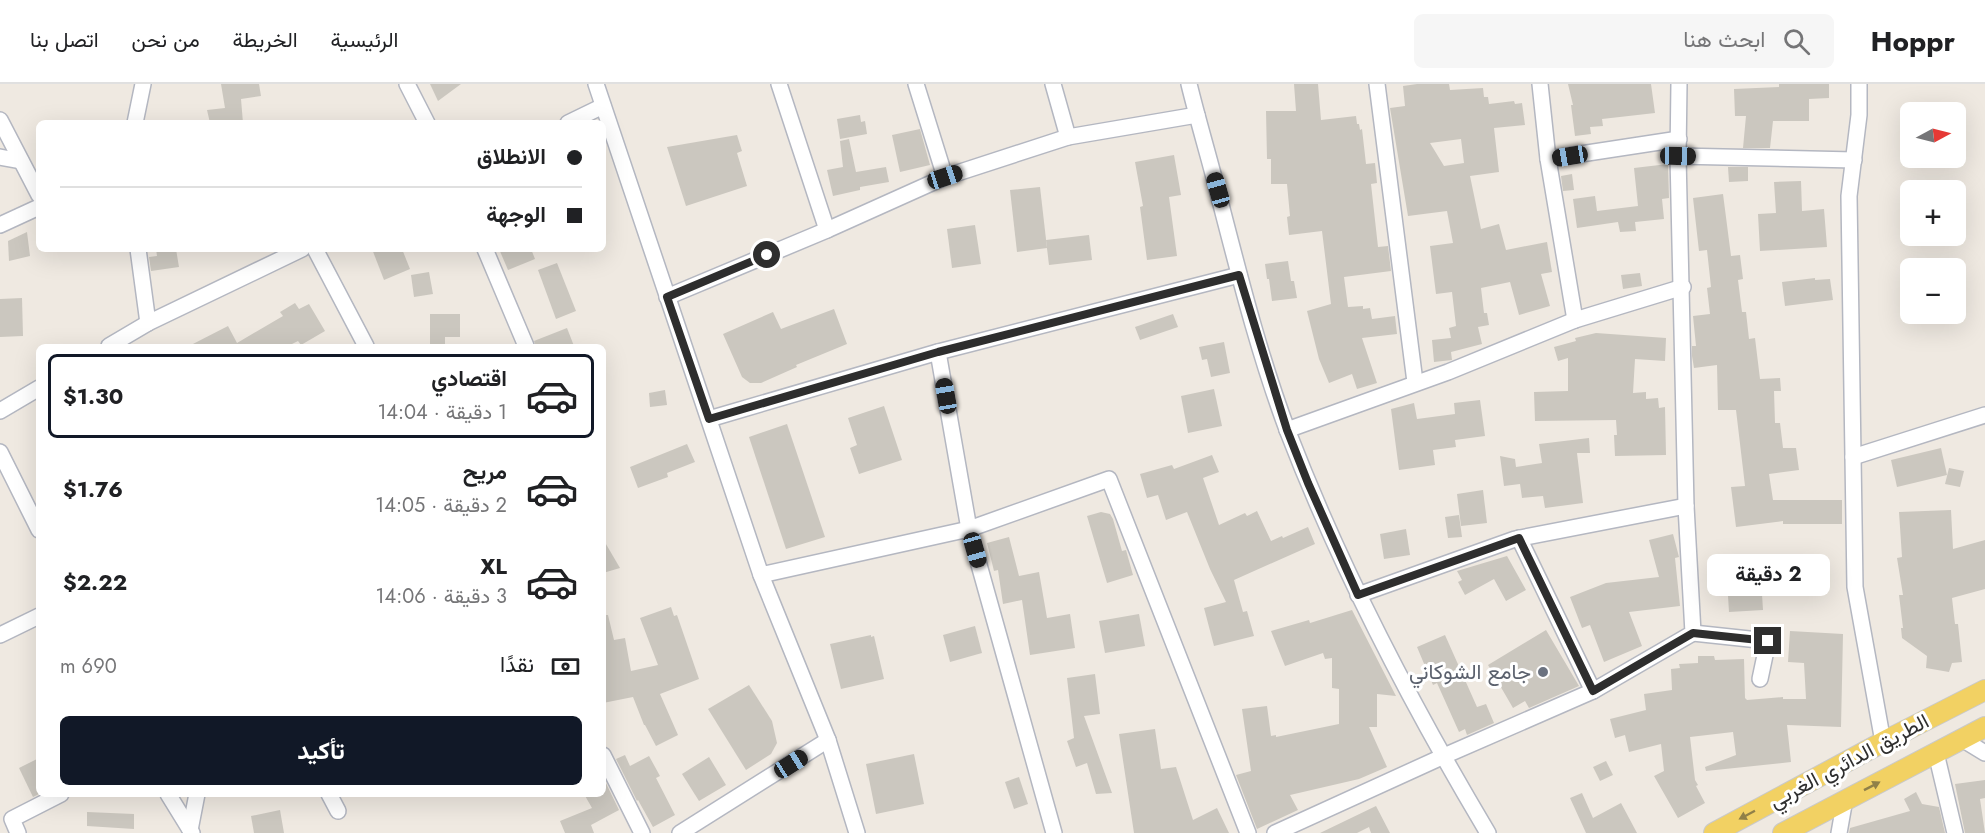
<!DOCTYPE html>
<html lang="ar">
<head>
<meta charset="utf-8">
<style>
  :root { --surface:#fff; --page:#f6f6f6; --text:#202124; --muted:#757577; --line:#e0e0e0; --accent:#111827 }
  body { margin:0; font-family:Jost,Vazirmatn,sans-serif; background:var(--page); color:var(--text); direction:rtl; height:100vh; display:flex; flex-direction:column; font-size:22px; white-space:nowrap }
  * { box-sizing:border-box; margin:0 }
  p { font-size:20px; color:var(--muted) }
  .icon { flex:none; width:33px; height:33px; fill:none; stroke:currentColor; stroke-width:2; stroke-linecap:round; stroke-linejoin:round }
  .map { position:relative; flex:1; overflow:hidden; direction:ltr }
  .details { position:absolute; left:36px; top:260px; width:570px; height:453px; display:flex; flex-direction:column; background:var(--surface); border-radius:9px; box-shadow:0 6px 24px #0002; direction:rtl }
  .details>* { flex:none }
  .top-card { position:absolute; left:36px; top:36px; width:570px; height:132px; border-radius:9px; box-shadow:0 6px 24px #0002; direction:rtl; display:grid; align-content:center; height:132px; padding:0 24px; background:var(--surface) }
  .needle { width:39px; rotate:83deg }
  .fabs { position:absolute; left:1900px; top:18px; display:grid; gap:12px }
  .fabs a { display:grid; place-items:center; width:66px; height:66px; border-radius:9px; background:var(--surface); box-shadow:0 6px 24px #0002; font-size:30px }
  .end { position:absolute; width:27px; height:27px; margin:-14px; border:8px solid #2e2e2e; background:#fff; box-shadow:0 0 0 3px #fff }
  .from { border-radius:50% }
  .bubble { position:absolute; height:42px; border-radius:9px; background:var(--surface); box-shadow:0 6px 24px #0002; font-size:20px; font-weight:700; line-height:42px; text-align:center; direction:rtl }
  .car { position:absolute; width:18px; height:36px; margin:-18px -9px; border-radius:8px; box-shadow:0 0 4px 2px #0007; background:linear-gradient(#222 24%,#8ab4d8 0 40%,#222 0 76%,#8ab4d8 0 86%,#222 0) }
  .top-card b { display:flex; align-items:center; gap:21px; height:57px; font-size:22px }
  .top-card b+b { border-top:2px solid var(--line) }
  .top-card i { width:15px; height:15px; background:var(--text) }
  ul { padding:10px 0 0; list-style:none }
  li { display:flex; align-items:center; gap:18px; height:84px; margin:0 12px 9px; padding:0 12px; border:3px solid transparent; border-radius:9px }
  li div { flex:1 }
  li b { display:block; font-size:22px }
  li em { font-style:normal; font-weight:700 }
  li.on { border-color:var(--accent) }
  li>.icon { width:54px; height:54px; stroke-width:1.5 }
  .pay { display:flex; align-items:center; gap:15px; height:66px; padding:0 24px; font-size:22px }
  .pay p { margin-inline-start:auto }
  .button { display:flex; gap:12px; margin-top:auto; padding:12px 24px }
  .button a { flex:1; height:69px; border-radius:9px; background:var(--accent); color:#fff; font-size:24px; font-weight:700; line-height:69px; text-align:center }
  header { display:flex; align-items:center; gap:36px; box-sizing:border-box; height:84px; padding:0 30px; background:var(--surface); border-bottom:2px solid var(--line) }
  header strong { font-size:28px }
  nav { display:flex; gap:33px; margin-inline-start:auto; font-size:21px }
  .search { width:420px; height:54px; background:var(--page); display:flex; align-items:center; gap:15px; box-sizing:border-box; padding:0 21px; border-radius:9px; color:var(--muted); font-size:22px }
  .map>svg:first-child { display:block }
  .building { fill:#cbc7bf; fill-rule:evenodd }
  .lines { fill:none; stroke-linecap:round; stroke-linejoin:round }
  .minor-casing { stroke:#b4b7c1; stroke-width:18 }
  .major-casing { stroke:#c9c9c9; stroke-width:22 }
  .minor { stroke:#fff; stroke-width:15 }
  .major { stroke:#f2d163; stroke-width:20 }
  .oneway { fill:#908048 }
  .route { stroke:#2e2e2e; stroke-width:8 }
  .worship-dot { fill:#6b7280; stroke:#fff; stroke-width:2 }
  .labels { text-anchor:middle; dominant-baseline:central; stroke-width:6; stroke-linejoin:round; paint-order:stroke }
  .worship-label { font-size:21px; fill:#5b616d; stroke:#fff; text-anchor:end }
  .street-label { font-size:21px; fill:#2e2e2e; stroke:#fff }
</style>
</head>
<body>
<header>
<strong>Hoppr</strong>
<div class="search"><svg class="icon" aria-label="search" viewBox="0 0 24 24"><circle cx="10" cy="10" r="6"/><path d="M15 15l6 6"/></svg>ابحث هنا</div>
<nav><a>الرئيسية</a><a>الخريطة</a><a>من نحن</a><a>اتصل بنا</a></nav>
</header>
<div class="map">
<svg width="1985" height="749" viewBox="0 0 1985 749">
  <rect width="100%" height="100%" fill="#efe9e1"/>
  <g class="building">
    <polygon points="221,0 259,0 261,12 241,15 243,39 210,39 207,26 225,24"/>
    <polygon points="430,0 461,0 438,17"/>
    <polygon points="1294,0 1318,0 1321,36 1356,32 1357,40 1359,40 1360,46 1362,45 1366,80 1375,79 1377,99 1371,100 1378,163 1388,162 1391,187 1344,193 1348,223 1363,222 1363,225 1370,224 1372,235 1395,232 1397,250 1362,254 1377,299 1357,305 1352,290 1329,299 1319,275 1307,227 1331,220 1322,147 1289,151 1287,133 1290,132 1287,100 1271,100 1271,75 1267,75 1266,27 1296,27"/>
    <path d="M1417,0h32l1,6 33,-2 1,9h4l1,7 25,-3 1,3 7,-1 3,22 -31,3 5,44 -29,4 11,53 18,-5 7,26 41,-8 5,30 -11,2 9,32 -31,9 -9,-33 -29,6 3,25h3l2,12 -11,2 4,17 -31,8 1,8 -18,2 -2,-22 19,-2 -2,-10 7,-2 -4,-34 -16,2 -6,-48 23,-3 -6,-32 -39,5 -18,-108 15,-2 -2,-20zM1461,55l3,24 -20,3 -14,-23z"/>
    <polygon points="1568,0 1651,0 1655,29 1602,35 1603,42 1590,43 1591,50 1575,52 1571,21 1573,21"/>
    <polygon points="1779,0 1829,0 1829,14 1809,15 1809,37 1773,37 1770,64 1743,64 1746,32 1735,32 1734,5 1779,3"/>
    <polygon points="860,31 861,38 865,37 867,50 840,55 837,35"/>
    <polygon points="920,45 930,81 900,88 892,51"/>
    <polygon points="737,51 742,67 737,69 747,102 686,122 667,63"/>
    <polygon points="849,55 856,88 886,83 889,98 860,103 860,106 833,112 827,86 843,83 840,57"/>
    <polygon points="1174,71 1181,111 1169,113 1177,172 1147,176 1140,123 1143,122 1135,78"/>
    <polygon points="1668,80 1669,114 1662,115 1664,135 1635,138 1636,147 1620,148 1618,138 1577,144 1573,115 1595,112 1597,127 1638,122 1634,84"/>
    <polygon points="1728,83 1748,83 1748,97 1729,98"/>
    <polygon points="1572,90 1574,106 1563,107 1561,92"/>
    <polygon points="1801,97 1802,127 1824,125 1827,163 1760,167 1758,130 1776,129 1774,98"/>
    <polygon points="1040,103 1047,164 1017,168 1010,106"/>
    <polygon points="1723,110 1731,172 1740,171 1743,195 1738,196 1742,228 1746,228 1749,255 1755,254 1760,295 1780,294 1781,307 1774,307 1775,339 1780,339 1783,364 1796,364 1799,386 1769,390 1773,416 1842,416 1842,440 1783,440 1783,437 1736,443 1731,403 1745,402 1736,326 1718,326 1717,281 1694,284 1692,272 1692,262 1696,262 1693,232 1710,230 1707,204 1711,203 1707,166 1699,167 1693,114"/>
    <polygon points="975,141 981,180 952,184 947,145"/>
    <polygon points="27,148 30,172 9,177 8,157"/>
    <polygon points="1089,151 1092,176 1049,181 1046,156"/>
    <polygon points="156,165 176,165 179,183 151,187 149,173 157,172"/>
    <polygon points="372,165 402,165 410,185 384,196"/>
    <polygon points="499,165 531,165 535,175 508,186"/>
    <polygon points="1288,177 1291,197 1294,197 1297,214 1272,217 1269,195 1267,195 1265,180"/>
    <polygon points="557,179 576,227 556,235 538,186"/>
    <polygon points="429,188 433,210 414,213 411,191"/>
    <polygon points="1640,189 1642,202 1623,205 1621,191"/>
    <polygon points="1815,194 1815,196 1830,195 1833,216 1785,222 1782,198"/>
    <polygon points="22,214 23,252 0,253 0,215"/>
    <polygon points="295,219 299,225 309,220 325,247 301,261 298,257 288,262 189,262 228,242 237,259 283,232 280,228"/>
    <polygon points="834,225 847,260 796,281 797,283 761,299 750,299 742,293 723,250 773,228 781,245"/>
    <polygon points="430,230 460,230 460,253 445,253 445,262 430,262"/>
    <polygon points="1173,230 1178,243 1140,256 1135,243"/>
    <polygon points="567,244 574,262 536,262 534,257"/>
    <polygon points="1596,249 1666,254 1665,277 1635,275 1633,309 1646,308 1646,315 1658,314 1659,324 1665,323 1666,371 1615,372 1614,351 1617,351 1616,336 1535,337 1534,308 1568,307 1568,274 1558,277 1554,263 1576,257 1575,254"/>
    <polygon points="1224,258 1230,289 1211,293 1207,275 1202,276 1199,263"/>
    <polygon points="1214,305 1222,342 1188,349 1181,312"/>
    <polygon points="665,306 667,321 650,323 649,309"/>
    <polygon points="1480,316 1485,352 1455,356 1456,363 1433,366 1435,381 1399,386 1391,325 1414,319 1417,335 1455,330 1454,319"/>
    <polygon points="884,322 902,376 859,390 850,364 857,361 848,334"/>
    <polygon points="787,340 825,453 786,465 749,353"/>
    <polygon points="1589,354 1590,369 1577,369 1583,419 1545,424 1543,412 1522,414 1520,400 1504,402 1500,372 1515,375 1516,383 1542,379 1539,360"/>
    <polygon points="687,360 695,378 667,389 668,393 638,404 630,383"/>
    <polygon points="1941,364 1947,391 1897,403 1891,376"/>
    <polygon points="1212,371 1219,388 1203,394 1219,441 1245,429 1247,432 1257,427 1271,457 1282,452 1283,454 1308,443 1315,460 1234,496 1243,528 1247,527 1254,552 1214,562 1204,524 1226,518 1210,485 1187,428 1166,436 1158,411 1147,414 1140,390 1172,381 1174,385"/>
    <polygon points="1949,384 1964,387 1960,403 1945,400"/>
    <polygon points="1483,406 1487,439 1461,442 1457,410"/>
    <polygon points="1951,426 1953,465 1985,456 1985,505 1952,514 1955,540 1958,540 1962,578 1952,579 1949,588 1926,584 1927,572 1902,554 1901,544 1903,544 1899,511 1903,511 1897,474 1902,473 1899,428"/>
    <polygon points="1101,428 1110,430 1113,435 1122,467 1126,466 1133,491 1107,499 1087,432"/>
    <polygon points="1459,431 1462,453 1448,454 1445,433"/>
    <polygon points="1406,445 1410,471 1384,475 1380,450"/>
    <polygon points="1673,450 1679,473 1675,474 1680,522 1629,528 1642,562 1604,578 1590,541 1582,544 1570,513 1606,499 1659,493 1649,456"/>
    <polygon points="1009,453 1019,492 1039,488 1047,534 1070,530 1075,564 1030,571 1022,516 1003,520 998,486 994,487 987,459"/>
    <polygon points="603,455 620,484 603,489"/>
    <polygon points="1507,472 1526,506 1506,517 1494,495 1465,511 1458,498 1462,496 1457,487"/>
    <polygon points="1761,494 1763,526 1729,528 1727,496"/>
    <polygon points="671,523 674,532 677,531 699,595 660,610 678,651 656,662 645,641 644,641 633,613 603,619 603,531 608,531 614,556 625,554 631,587 658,581 640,534"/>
    <polygon points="1352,526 1396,612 1377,610 1377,643 1369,643 1387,683 1359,695 1290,711 1298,726 1257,745 1236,691 1251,687 1242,625 1267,622 1271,652 1276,651 1276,653 1339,640 1339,605 1332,604 1332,574 1325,575 1323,569 1285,582 1271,547 1309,536 1310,539"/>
    <polygon points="1139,530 1145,562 1105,569 1099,537"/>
    <polygon points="975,542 982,569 950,578 943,551"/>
    <polygon points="1546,546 1579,602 1529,624 1525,617 1513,624 1488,581"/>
    <polygon points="1790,547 1843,550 1841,643 1787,641 1791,678 1706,687 1705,683 1736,671 1733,648 1690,653 1695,696 1698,701 1696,702 1705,719 1678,734 1654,692 1664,687 1661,660 1629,668 1625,651 1615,654 1610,635 1646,626 1644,610 1672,606 1671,585 1680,584 1679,580 1698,579 1698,572 1714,572 1715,576 1744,575 1745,614 1747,616 1783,613 1783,615 1806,615 1804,579 1788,578"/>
    <polygon points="871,551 871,553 874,552 884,595 841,605 830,560"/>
    <polygon points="1445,551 1477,623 1486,620 1494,639 1467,651 1465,645 1459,648 1437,599 1433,601 1417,563"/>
    <polygon points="1095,590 1100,630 1084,632 1112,709 1096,710 1087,679 1076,683 1067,657 1074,654 1067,594"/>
    <polygon points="749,601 772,637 777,659 771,670 746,686 708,625"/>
    <polygon points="1155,645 1161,685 1176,683 1193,736 1217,724 1229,749 1134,749 1119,650"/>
    <polygon points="914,670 924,720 876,730 866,680"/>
    <polygon points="625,671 630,682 649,672 660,692 656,694 675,731 653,743 638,716 637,717 616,675"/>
    <polygon points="709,673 726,701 699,717 682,690"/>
    <polygon points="39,674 39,710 33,713 19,684"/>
    <polygon points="1606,677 1613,691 1600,697 1593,683"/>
    <polygon points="603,693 619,726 591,741 594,749 565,749 560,737 592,724 584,710 603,710"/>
    <polygon points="1019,693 1028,720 1014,725 1005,698"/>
    <polygon points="1985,696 1985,714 1980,715 1985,749 1965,749 1955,700"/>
    <polygon points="1916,708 1922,720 1939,723 1945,749 1849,749 1850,744 1910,727 1904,715"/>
    <polygon points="1582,709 1593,734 1621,719 1637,749 1586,749 1570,714"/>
    <polygon points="1376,722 1390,749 1371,749 1369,743 1357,749 1320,749"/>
    <polygon points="280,726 284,749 254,749 251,732"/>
    <polygon points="87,728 134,730 134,745 87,742"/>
  </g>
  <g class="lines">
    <g class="minor-casing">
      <g id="minor">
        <polyline points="407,0 427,39"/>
        <polyline points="596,0 761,491 828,656 857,749"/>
        <polyline points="779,0 827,146"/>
        <polyline points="916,0 945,93"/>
        <polyline points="1053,0 1068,53"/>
        <path d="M1189,0c9,37 20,73 29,109 21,81 41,162 70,239 54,140 123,272 200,401"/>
        <polyline points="1377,0 1415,298"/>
        <polyline points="1540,0 1548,75 1575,236"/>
        <polyline points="1859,0 1859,31 1849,112 1855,503 1883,658"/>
        <polyline points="0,36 39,111"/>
        <polyline points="135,39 143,0"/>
        <polyline points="568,39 603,22"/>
        <polyline points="1678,72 1854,76"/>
        <polyline points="0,73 21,77"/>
        <polyline points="1548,75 1679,55"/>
        <polyline points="0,141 39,123"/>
        <polyline points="138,165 148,239"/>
        <polyline points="315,165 366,262"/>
        <polyline points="485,165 526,262"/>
        <polyline points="667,213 827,146 945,93 1068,53 1197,31"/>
        <polyline points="109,262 148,239 302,165"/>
        <polyline points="938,268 969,445 1054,749"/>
        <polyline points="0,327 39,304"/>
        <polyline points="709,335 938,268 1239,191"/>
        <polyline points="1287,346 1448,288 1575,236 1683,203"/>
        <polyline points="0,368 39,446"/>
        <polyline points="1853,373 1985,331"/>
        <polyline points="1519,454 1593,607"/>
        <polyline points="761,491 969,445 1109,395 1248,749"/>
        <polyline points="1358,511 1515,455 1686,422"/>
        <polyline points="1693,549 1768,557 1760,595"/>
        <polyline points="0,551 39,532"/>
        <polyline points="1962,655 1985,669"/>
        <polyline points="1936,669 1955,749"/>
        <polyline points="603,671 642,749"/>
        <polyline points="168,710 192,749"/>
        <polyline points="329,710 338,727"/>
        <polyline points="190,746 197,710"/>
        <polyline points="18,749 12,735 61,710"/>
        <polyline points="680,749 828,656"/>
        <polyline points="1275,749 1444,672 1593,607 1693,549 1686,422 1678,72 1679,0"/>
        <polyline points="1839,749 1845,715"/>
      </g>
    </g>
    <g class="major-casing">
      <g id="major">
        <polyline points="1714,749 1883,658 1985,606"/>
        <polyline points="1783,749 1985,643"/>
      </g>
    </g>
    <use href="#minor" class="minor"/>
    <use href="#major" class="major"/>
  </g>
  <defs><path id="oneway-solid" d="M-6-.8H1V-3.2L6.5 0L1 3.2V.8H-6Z" transform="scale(1.5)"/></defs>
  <g class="oneway">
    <use href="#oneway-solid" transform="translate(1872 702) rotate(-27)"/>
    <use href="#oneway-solid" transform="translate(1747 731) rotate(152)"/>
  </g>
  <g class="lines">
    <polyline class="route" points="767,171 667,213 709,335 938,268 1239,191 1287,346 1308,399 1358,511 1519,454 1593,607 1693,549 1768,557"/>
  </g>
  <circle class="worship-dot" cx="1543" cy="588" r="6"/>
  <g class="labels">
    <g class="worship-label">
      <text x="1531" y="588">جامع الشوكاني</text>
    </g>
    <g class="street-label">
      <text transform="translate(1849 677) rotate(-28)">الطريق الدائري الغربي</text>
    </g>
  </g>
</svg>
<div class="fabs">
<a><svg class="needle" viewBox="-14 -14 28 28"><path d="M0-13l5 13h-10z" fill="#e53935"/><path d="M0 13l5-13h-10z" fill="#757577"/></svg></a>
<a>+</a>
<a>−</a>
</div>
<i class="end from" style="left:767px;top:171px"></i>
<i class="end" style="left:1768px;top:557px"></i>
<div class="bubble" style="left:1707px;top:470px;width:123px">2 دقيقة</div>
<i class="car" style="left:1570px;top:72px;rotate:261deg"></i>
<i class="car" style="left:1678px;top:72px;rotate:91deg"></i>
<i class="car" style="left:945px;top:93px;rotate:72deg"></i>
<i class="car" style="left:1218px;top:106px;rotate:344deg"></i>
<i class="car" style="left:946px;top:312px;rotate:350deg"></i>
<i class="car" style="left:975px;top:466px;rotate:164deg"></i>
<i class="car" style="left:791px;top:680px;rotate:58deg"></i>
<div class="top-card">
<b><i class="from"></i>الانطلاق</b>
<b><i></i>الوجهة</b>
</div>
<section class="details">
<ul>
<li class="on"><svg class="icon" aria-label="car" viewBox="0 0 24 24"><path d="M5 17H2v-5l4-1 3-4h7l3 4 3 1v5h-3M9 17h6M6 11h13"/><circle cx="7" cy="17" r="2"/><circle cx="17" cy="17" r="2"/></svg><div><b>اقتصادي</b><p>1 دقيقة · 14:04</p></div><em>$1.30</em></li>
<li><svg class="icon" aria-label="car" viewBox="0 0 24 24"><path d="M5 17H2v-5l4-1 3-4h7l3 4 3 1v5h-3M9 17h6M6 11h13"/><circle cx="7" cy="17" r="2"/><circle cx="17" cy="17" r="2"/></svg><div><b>مريح</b><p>2 دقيقة · 14:05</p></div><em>$1.76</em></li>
<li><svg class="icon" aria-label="car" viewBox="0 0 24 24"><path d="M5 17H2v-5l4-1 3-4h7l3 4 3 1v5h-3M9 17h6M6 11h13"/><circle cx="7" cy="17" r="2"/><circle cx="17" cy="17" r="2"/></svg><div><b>XL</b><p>3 دقيقة · 14:06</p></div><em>$2.22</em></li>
</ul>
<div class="pay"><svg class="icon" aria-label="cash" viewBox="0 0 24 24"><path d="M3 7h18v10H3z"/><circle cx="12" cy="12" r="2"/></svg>نقدًا<p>690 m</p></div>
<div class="button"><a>تأكيد</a></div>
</section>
</div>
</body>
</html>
